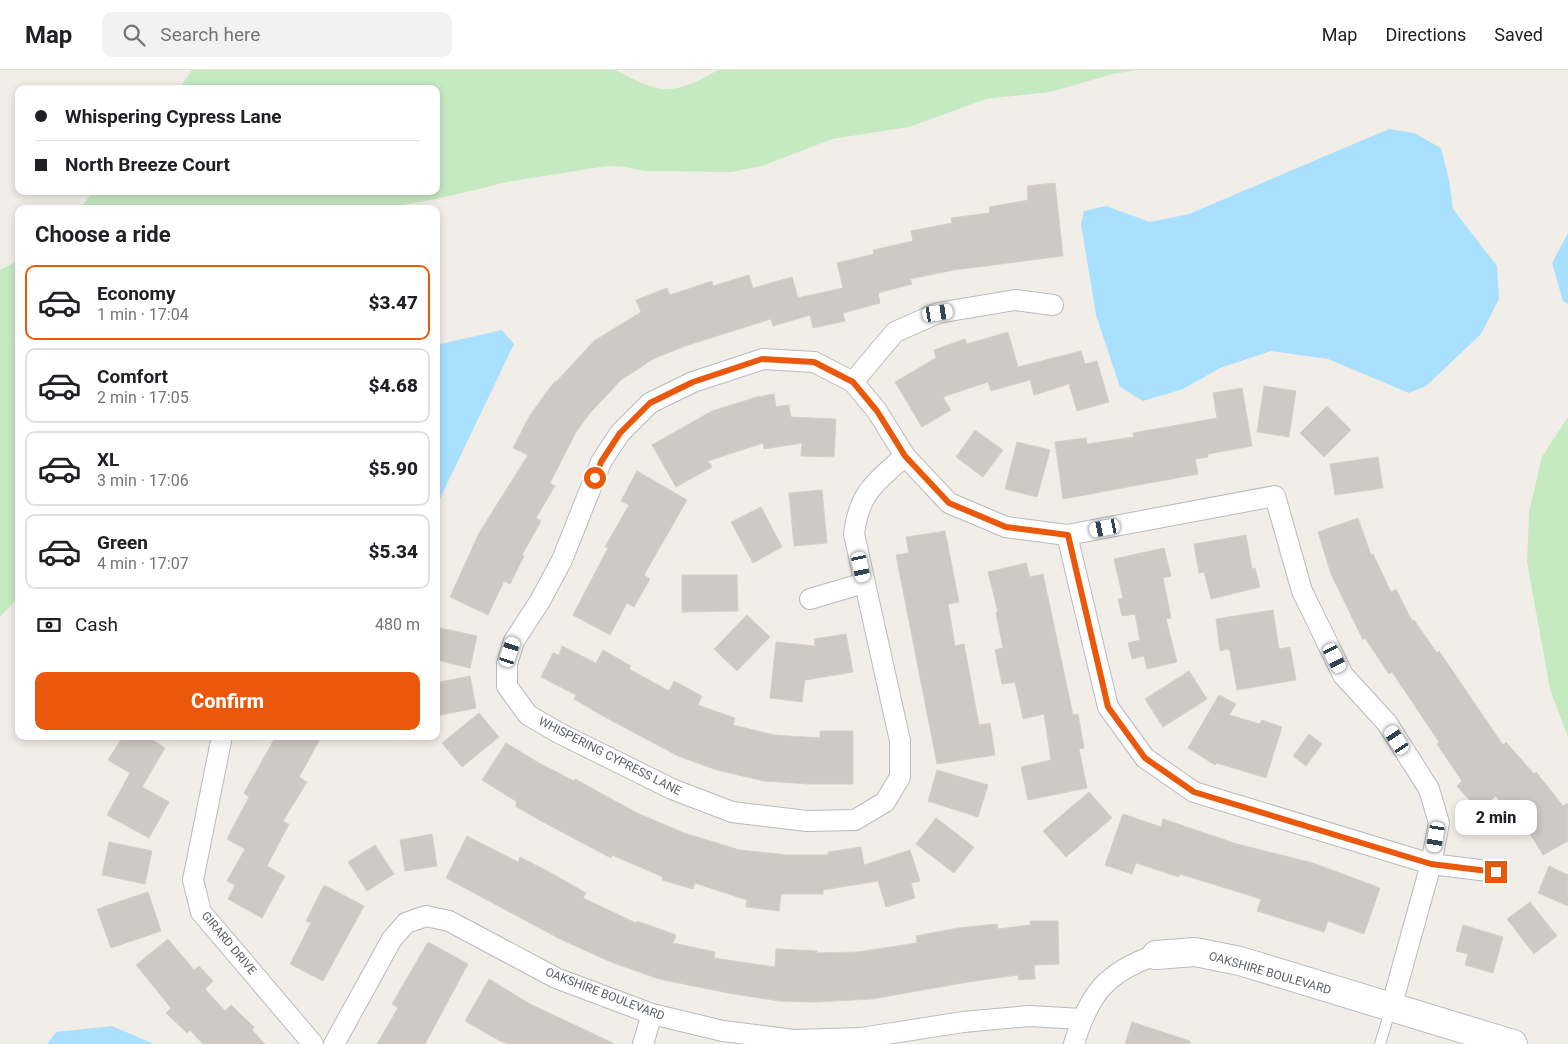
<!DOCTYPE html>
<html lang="en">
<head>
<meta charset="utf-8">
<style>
  :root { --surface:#fff; --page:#f2f2f2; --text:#202124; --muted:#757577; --line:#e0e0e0; --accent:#ea580c }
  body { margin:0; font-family:Roboto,sans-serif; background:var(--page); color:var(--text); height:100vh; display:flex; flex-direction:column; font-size:19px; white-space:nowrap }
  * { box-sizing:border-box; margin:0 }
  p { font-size:16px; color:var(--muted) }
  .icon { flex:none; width:28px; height:28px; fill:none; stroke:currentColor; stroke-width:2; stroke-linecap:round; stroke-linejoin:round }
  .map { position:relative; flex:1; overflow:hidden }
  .side { position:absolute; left:15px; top:135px; width:425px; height:535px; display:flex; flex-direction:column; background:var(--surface); border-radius:10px; box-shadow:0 2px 8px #0003 }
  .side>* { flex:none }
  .top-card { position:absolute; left:15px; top:15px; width:425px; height:110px; border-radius:10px; box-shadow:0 2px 8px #0003; display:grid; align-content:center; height:110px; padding:0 20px; background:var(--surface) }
  .end { position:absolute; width:22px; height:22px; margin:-11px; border:6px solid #ea580c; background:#fff; box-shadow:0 0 0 2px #fff }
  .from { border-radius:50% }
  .bubble { position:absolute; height:35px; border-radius:10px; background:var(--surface); box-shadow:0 2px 8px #0003; font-size:16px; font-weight:800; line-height:35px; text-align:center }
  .car { position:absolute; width:15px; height:30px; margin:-15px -8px; border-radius:6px; box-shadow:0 0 4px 1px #0007; background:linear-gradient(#fff 24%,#345 0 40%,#fff 0 76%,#345 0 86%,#fff 0) }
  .top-card b { display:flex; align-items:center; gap:18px; height:48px; font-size:19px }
  .top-card b+b { border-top:1px solid var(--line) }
  .top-card i { width:12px; height:12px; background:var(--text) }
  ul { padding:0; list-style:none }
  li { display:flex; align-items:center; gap:15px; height:75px; margin:0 10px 8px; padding:0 10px; border:2px solid var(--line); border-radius:10px }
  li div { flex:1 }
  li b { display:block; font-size:19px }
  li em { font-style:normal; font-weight:800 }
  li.selected { border-color:var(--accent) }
  li>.icon { width:45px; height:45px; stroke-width:1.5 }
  h2 { padding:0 20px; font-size:22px; line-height:60px }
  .pay { display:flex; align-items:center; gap:12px; height:55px; padding:0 20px; font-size:19px }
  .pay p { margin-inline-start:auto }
  .cta { display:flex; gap:10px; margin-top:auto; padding:10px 20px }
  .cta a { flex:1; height:58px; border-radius:10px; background:var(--accent); color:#fff; font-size:20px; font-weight:800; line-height:58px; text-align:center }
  header { display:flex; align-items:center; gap:30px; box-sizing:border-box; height:70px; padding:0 25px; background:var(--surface); border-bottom:1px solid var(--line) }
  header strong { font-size:24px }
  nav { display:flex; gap:28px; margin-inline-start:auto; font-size:18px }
  .search { width:350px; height:45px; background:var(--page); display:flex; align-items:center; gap:12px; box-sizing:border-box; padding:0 18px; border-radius:10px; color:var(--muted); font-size:19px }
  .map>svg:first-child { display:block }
  .green { fill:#c5eac2 }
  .water { fill:#a9e0ff }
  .building { fill:#cdc9c4; stroke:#d7d0c4 }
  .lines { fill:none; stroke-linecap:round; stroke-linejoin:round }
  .lane-casing { stroke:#b7babe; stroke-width:12 }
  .street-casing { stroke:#b7babe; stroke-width:22 }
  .secondary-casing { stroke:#b8bcc1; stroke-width:30 }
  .lane { stroke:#fff; stroke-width:10 }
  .street { stroke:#fff; stroke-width:20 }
  .secondary { stroke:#fff; stroke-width:28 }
  .route { stroke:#ea580c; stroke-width:6 }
  .labels { text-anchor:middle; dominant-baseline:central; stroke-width:4.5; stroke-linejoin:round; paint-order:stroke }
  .street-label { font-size:12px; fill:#5e6368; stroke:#fff }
</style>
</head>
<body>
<header>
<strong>Map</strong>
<div class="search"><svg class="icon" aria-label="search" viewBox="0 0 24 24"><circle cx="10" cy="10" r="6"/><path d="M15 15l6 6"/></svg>Search here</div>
<nav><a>Map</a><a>Directions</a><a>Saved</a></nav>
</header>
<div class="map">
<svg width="1568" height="974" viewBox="0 0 1568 974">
  <rect width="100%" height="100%" fill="#f1eee7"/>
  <g class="green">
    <path d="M192,0h423c47,24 56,27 103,0h419l-24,4 -63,18 -64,7 -77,28 -77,12 -70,27 -31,6 -87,-1 -19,-4 -18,-1 -100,16 -61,15 -59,11 -307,1 13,-18h343v-102h-257z"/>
    <polygon points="19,190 19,527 0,547 0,200"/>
    <polygon points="1568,347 1568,668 1550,619 1527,492 1529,442 1542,387"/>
  </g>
  <g class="water">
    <polygon points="1389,59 1414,63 1441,78 1449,110 1453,139 1497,196 1499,229 1481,264 1426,316 1409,323 1328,289 1271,281 1220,298 1183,319 1143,331 1120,317 1096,245 1081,154 1084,141 1106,136 1150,152 1189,144"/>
    <polygon points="1568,163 1568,234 1563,231 1552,193"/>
    <polygon points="502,260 514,274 436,437 436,275"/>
    <polygon points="112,956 154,974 47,974 56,962"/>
  </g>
  <g class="building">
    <polygon points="1055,113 1063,186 954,200 910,209 912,214 878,223 880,233 843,243 845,251 813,258 810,245 773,256 771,249 685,276 653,289 621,310 590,343 576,362 550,413 555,416 536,448 541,451 522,485 524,486 510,514 504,511 488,545 450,527 479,463 528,385 513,378 530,345 555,311 556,312 594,271 641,242 636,230 667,218 670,225 712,211 713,216 749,205 753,218 792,207 798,228 843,218 837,193 874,184 873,180 913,171 911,161 952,153 951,148 990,143 989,137 1028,130 1027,116"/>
    <polygon points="1008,262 1018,297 1081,281 1085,294 1097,291 1109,332 1077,341 1069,314 1034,325 1030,310 991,321 988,312 943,327 951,340 922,357 895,312 936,288 934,280 965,269 967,274"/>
    <polygon points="1264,316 1296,321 1289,367 1257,362"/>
    <polygon points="1242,318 1252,376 1208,384 1208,387 1195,389 1198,404 1063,429 1055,372 1086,368 1087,374 1134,367 1133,363 1217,348 1213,323"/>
    <polygon points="774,324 776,337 789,335 791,347 836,349 834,387 801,386 802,373 764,379 763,373 708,391 712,397 676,417 652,375 712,341 757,327"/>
    <polygon points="1327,336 1351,360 1324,387 1300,363"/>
    <polygon points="975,360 1003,380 983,407 956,387"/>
    <polygon points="1017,372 1050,380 1037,427 1005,419"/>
    <polygon points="1378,387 1383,418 1335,425 1330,394"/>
    <polygon points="637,401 687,430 644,505 650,509 634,537 627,533 610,565 573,545 608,478 605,477 629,435 621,431"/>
    <polygon points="822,420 827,473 794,476 789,423"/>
    <polygon points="761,437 782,477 753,493 731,452"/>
    <polygon points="1358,448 1371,485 1373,484 1391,522 1396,519 1412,551 1414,550 1437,583 1439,581 1503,675 1506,672 1534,704 1536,702 1563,736 1568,733 1568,771 1543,785 1524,754 1520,757 1496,726 1479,741 1457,716 1462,711 1437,674 1439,672 1392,602 1389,604 1365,568 1363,570 1331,504 1318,462"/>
    <polygon points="945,461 959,532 948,534 955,576 964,574 979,655 990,653 995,685 937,694 896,485 909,483 906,467"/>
    <polygon points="1246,465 1252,499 1255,498 1260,517 1211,529 1204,502 1199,503 1194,474"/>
    <polygon points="1164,478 1171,506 1163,508 1171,548 1166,549 1177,592 1147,599 1144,586 1132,589 1128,573 1140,570 1135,544 1122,546 1118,529 1123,528 1114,489"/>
    <polygon points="1026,493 1030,507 1043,504 1073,645 1078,644 1084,678 1079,679 1087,718 1028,730 1021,697 1051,690 1044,644 1023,649 1015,612 1002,614 995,580 1003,578 996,543 998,542 988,502"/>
    <polygon points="682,505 737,505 738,541 682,542"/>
    <polygon points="1273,540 1279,579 1290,577 1296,610 1237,620 1230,581 1228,579 1220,581 1216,549"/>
    <polygon points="747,545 770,567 737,601 714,579"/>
    <polygon points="436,557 477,566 470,598 436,590"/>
    <polygon points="846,564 853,602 805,610 802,632 770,628 776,572 815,576 814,569"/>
    <polygon points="562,576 596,593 603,580 631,596 629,599 669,621 674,611 702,626 698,635 735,648 733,655 774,665 820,668 820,661 853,661 853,714 809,714 764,711 717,700 678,686 601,645 574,629 576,625 541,607 553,583 559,585"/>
    <polygon points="1189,601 1207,629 1163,657 1145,629"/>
    <polygon points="470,606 476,638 436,646 436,613"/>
    <polygon points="1219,625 1236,634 1229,645 1260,654 1262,650 1282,657 1266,708 1217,693 1215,695 1188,678"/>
    <polygon points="479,643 499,667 462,697 442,673"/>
    <polygon points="1309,664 1322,674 1306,696 1293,686"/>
    <polygon points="129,666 146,666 165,678 142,717 169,732 149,768 107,745 130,703 108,690 122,668 126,671"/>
    <polygon points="276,666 311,666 319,671 299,707 307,712 283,751 289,754 267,796 285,806 262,848 228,829 235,815 227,811 245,779 227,769 249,727 244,723"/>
    <polygon points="506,673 539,693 574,711 575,709 637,743 684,763 740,780 787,785 828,785 828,782 861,777 864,795 910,780 920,811 911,813 915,828 886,837 878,811 823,820 823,824 781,824 779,841 746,837 747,830 695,813 693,819 662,810 663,807 612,785 611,788 543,752 515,736 517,732 482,710"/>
    <polygon points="937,700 988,715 978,747 928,731"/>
    <polygon points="1089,722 1112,748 1066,787 1043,761"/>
    <polygon points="1123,744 1161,757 1163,749 1237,774 1313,793 1380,818 1364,864 1328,851 1324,862 1257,841 1261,829 1180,804 1179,807 1136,793 1132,804 1105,795"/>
    <polygon points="936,748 974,777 954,803 916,774"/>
    <polygon points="432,764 437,796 405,801 400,770"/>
    <polygon points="467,766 518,792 520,787 551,803 586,823 583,828 636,853 637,851 676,865 673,873 715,882 714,888 775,897 776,879 817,881 817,883 858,882 917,873 916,866 958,858 997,854 998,859 1030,855 1030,851 1058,851 1059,894 1034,895 1035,909 1019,910 1018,905 968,912 872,929 815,932 779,931 728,923 659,909 611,892 560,869 446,808"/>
    <polygon points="109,772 152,781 145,814 102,805"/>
    <polygon points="375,775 394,804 367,821 348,792"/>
    <polygon points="1549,796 1568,805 1568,836 1538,823"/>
    <polygon points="324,815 364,836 323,911 290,894 311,853 306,851"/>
    <polygon points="148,822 161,861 111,878 97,839"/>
    <polygon points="1530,832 1557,866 1534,884 1507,849"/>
    <polygon points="1463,855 1503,867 1493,903 1465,895 1468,884 1456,881"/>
    <polygon points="168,869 194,900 199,896 213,911 205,919 225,941 231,935 254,957 252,960 265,974 203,974 190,960 187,963 166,943 171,938 136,895"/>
    <polygon points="428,872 468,894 425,974 377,974 398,938 392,934"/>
    <polygon points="489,909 530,934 615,974 509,974 500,971 465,951"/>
    <polygon points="1132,952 1190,971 1190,974 1125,974"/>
  </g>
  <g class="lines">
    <g class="lane-casing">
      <polyline id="lane" points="1380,974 1391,938"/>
    </g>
    <g class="street-casing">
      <g id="street">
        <polyline points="853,312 895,262 938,243 1015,230 1053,235"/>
        <path d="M905,386l-28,-45 -24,-29 -39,-20 -51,-3 -70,23 -43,21 -30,30 -19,29 -39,98 -22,41 -26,40 -7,23v22l21,29 31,18 113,56 60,23 75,9 48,-1 30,-18 15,-25v-36l-46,-207c5,-42 22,-52 51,-78l44,47 57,24 61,8 208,-39 27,95 41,84 44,48 42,66 10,34 -8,41 -40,144"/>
        <polyline points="1067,465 1108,637 1145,688 1194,722 1431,794 1496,802"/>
        <polyline points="810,529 864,513"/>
        <polyline points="222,666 193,810 201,842 313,974"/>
        <polyline points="334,974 392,869 406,853 426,846 449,851 556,908 652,944 723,961 794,970 861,968 963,952 1029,946 1082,949"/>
        <polyline points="643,974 652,944"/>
        <path d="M1074,974c15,-50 32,-72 82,-89"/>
      </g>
    </g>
    <g class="secondary-casing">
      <polyline id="secondary" points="1156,885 1195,882 1240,891 1513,974"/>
    </g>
    <use href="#lane" class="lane"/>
    <use href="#street" class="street"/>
    <use href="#secondary" class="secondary"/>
  </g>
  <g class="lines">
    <polyline class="route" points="595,408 601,392 620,363 650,333 693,312 762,289 814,292 853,312 877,341 905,386 949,433 1006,457 1068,465 1108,637 1145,688 1194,722 1431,794 1496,802"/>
  </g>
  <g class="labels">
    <g class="street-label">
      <text transform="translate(610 686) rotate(27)">WHISPERING CYPRESS LANE</text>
      <text transform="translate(229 873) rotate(50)">GIRARD DRIVE</text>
      <text transform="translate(1270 903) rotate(16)">OAKSHIRE BOULEVARD</text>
      <text transform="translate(605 924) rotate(21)">OAKSHIRE BOULEVARD</text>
    </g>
  </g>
</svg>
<i class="end from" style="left:595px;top:408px"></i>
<i class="end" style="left:1496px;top:802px"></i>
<div class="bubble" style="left:1455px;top:730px;width:82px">2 min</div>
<i class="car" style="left:938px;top:243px;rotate:81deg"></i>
<i class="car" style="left:1105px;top:458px;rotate:259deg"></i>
<i class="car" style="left:861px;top:497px;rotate:168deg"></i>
<i class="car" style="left:510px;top:582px;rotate:18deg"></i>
<i class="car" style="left:1335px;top:588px;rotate:153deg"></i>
<i class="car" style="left:1397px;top:670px;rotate:327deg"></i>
<i class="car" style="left:1436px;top:767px;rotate:190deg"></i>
<div class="top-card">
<b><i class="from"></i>Whispering Cypress Lane</b>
<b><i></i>North Breeze Court</b>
</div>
<section class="side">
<h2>Choose a ride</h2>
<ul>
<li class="selected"><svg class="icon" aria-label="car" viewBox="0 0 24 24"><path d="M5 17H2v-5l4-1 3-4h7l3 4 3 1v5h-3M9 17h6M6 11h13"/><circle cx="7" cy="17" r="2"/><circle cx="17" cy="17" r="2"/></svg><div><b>Economy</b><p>1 min · 17:04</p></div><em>$3.47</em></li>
<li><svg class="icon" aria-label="car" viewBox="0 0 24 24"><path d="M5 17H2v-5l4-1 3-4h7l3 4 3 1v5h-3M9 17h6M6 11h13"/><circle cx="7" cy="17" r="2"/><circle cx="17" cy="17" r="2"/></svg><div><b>Comfort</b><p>2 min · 17:05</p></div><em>$4.68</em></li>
<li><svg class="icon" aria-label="car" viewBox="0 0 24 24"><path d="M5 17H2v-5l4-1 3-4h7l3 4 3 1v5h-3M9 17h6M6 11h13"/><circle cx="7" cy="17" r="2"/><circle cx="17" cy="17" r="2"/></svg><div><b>XL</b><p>3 min · 17:06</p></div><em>$5.90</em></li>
<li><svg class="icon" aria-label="car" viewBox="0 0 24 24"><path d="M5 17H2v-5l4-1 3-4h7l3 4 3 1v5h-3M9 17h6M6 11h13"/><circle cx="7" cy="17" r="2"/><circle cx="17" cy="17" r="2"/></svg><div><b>Green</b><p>4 min · 17:07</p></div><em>$5.34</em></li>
</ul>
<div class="pay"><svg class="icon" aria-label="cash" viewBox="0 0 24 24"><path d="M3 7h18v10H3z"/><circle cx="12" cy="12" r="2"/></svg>Cash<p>480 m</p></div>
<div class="cta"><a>Confirm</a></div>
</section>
</div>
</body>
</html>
